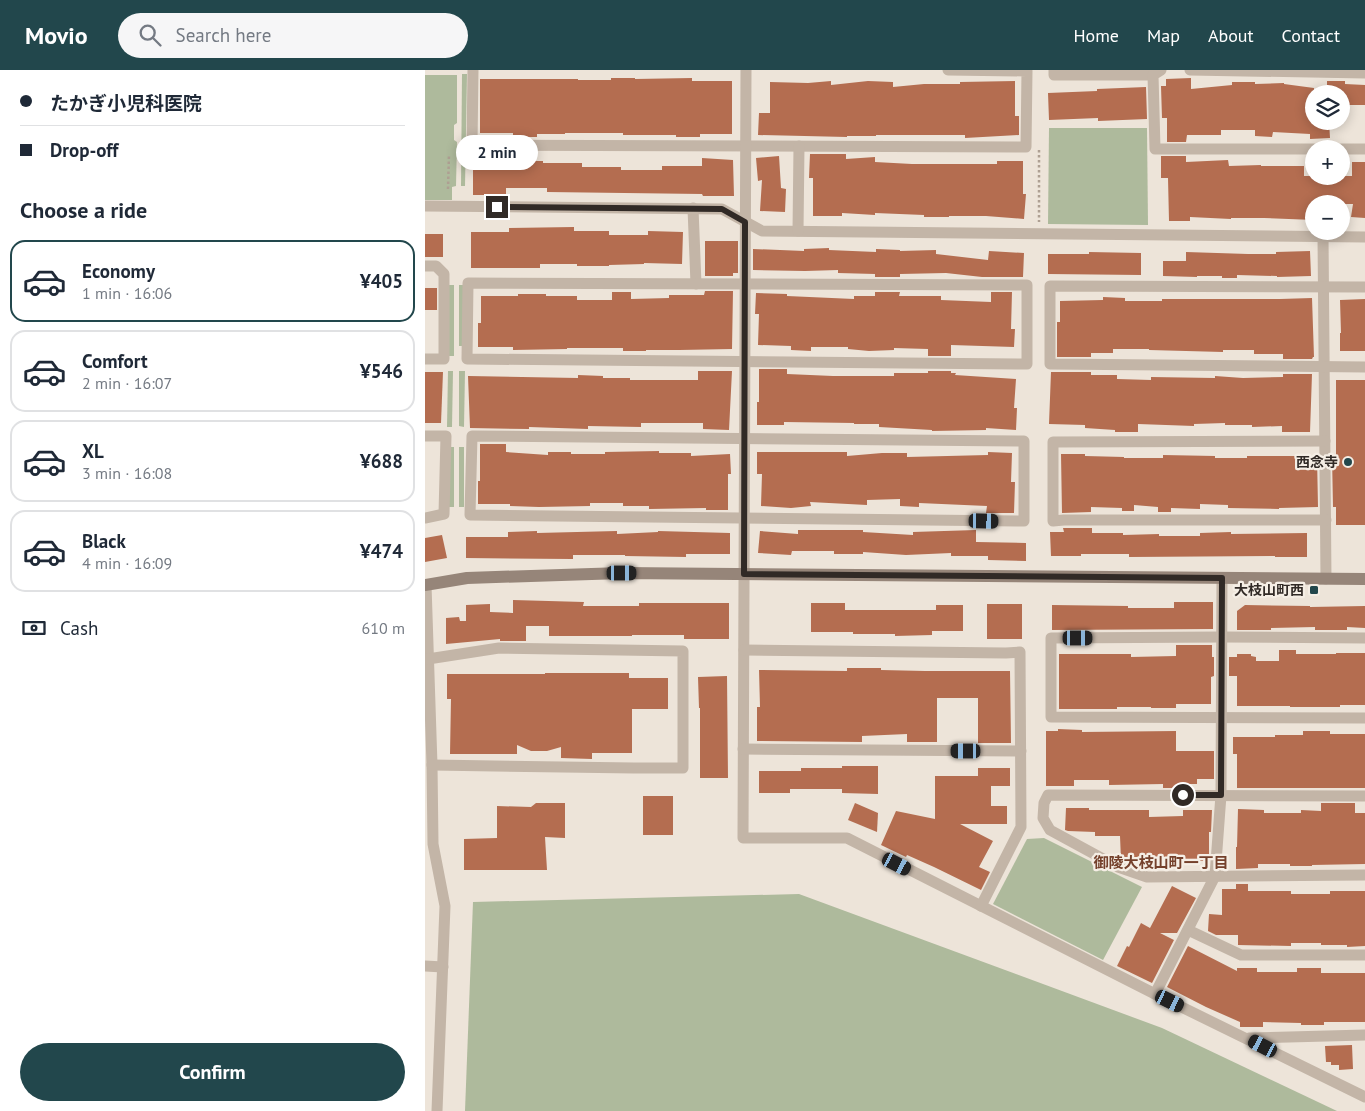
<!DOCTYPE html>
<html lang="en">
<head>
<meta charset="utf-8">
<style>
  :root { --surface:#fff; --page:#f6f6f7; --text:#1f2937; --muted:#747a83; --line:#e0e1e3; --accent:#22474c }
  body { margin:0; font-family:"PT Sans","Noto Sans JP",sans-serif; background:var(--page); color:var(--text); height:100vh; display:flex; flex-direction:column; font-size:19px; white-space:nowrap }
  * { box-sizing:border-box; margin:0 }
  p { font-size:16px; color:var(--muted) }
  .icon { flex:none; width:28px; height:28px; fill:none; stroke:currentColor; stroke-width:2; stroke-linecap:round; stroke-linejoin:round }
  .map { position:relative; flex:1; overflow:hidden }
  .side { display:flex; flex-direction:column; background:var(--surface); width:425px }
  .side>* { flex:none }
  .top-card { display:grid; align-content:center; height:110px; padding:0 20px; background:var(--surface) }
  .buttons { position:absolute; left:880px; top:15px; display:grid; gap:10px }
  .buttons a { display:grid; place-items:center; width:45px; height:45px; border-radius:50%; background:var(--surface); box-shadow:0 2px 12px #0003; font-size:25px }
  .end { position:absolute; width:22px; height:22px; margin:-11px; border:6px solid #312a26; background:#fff; box-shadow:0 0 0 2px #fff }
  .from { border-radius:50% }
  .bubble { position:absolute; height:35px; border-radius:18px; background:var(--surface); box-shadow:0 2px 12px #0003; font-size:16px; font-weight:600; line-height:35px; text-align:center }
  .car { position:absolute; width:15px; height:30px; margin:-15px -8px; border-radius:6px; box-shadow:0 0 4px 1px #0007; background:linear-gradient(#222 24%,#8ab4d8 0 40%,#222 0 76%,#8ab4d8 0 86%,#222 0) }
  .top-card b { display:flex; align-items:center; gap:18px; height:48px; font-size:19px }
  .top-card b+b { border-top:1px solid var(--line) }
  .top-card i { width:12px; height:12px; background:var(--text) }
  ul { padding:0; list-style:none }
  li { display:flex; align-items:center; gap:15px; height:82px; margin:0 10px 8px; padding:0 10px; border:2px solid var(--line); border-radius:15px }
  li div { flex:1 }
  li b { display:block; font-size:19px }
  li em { font-style:normal; font-weight:600 }
  li.on { border-color:var(--accent) }
  li>.icon { width:45px; height:45px; stroke-width:1.5 }
  h2 { padding:0 20px; font-size:22px; line-height:60px }
  .pay { display:flex; align-items:center; gap:12px; height:55px; padding:0 20px; font-size:19px }
  .pay p { margin-inline-start:auto }
  .button { display:flex; gap:10px; margin-top:auto; padding:10px 20px }
  .button a { flex:1; height:58px; border-radius:30px; background:var(--accent); color:#fff; font-size:20px; font-weight:600; line-height:58px; text-align:center }
  header { display:flex; align-items:center; gap:30px; box-sizing:border-box; height:70px; padding:0 25px; background:var(--accent); color:#fff }
  header strong { font-size:24px }
  nav { display:flex; gap:28px; margin-inline-start:auto; font-size:18px }
  .search { width:350px; height:45px; background:var(--page); display:flex; align-items:center; gap:12px; box-sizing:border-box; padding:0 18px; border-radius:28px; color:var(--muted); font-size:19px }
  main { display:flex; flex:1; min-height:0 }
  .map>svg:first-child { display:block }
  .green { fill:#aeba9c }
  .building { fill:#b46d50 }
  .lines { fill:none; stroke-linecap:round; stroke-linejoin:round }
  .path { stroke:#ae9f92; stroke-width:2.5; stroke-dasharray:2.5 2.5; stroke-linecap:butt }
  .street { stroke:#c3b5a7; stroke-width:11 }
  .secondary { stroke:#968579; stroke-width:12 }
  .route { stroke:#312a26; stroke-width:6 }
  .poi-dot { fill:#22474c; stroke:#f5eee5; stroke-width:2 }
  .labels { text-anchor:middle; dominant-baseline:central; stroke-width:4.5; stroke-linejoin:round; paint-order:stroke }
  .poi-label { font-size:14px; font-weight:bold; fill:#312a26; stroke:#f5eee5; text-anchor:end }
  .neighbourhood-label { font-size:15px; font-weight:bold; fill:#74402b; stroke:#f5eee5 }
</style>
</head>
<body>
<header>
<strong>Movio</strong>
<div class="search"><svg class="icon" aria-label="search" viewBox="0 0 24 24"><circle cx="10" cy="10" r="6"/><path d="M15 15l6 6"/></svg>Search here</div>
<nav><a>Home</a><a>Map</a><a>About</a><a>Contact</a></nav>
</header>
<main>
<section class="side">
<div class="top-card">
<b><i class="from"></i>たかぎ小児科医院</b>
<b><i></i>Drop-off</b>
</div>
<h2>Choose a ride</h2>
<ul>
<li class="on"><svg class="icon" aria-label="car" viewBox="0 0 24 24"><path d="M5 17H2v-5l4-1 3-4h7l3 4 3 1v5h-3M9 17h6M6 11h13"/><circle cx="7" cy="17" r="2"/><circle cx="17" cy="17" r="2"/></svg><div><b>Economy</b><p>1 min · 16:06</p></div><em>¥405</em></li>
<li><svg class="icon" aria-label="car" viewBox="0 0 24 24"><path d="M5 17H2v-5l4-1 3-4h7l3 4 3 1v5h-3M9 17h6M6 11h13"/><circle cx="7" cy="17" r="2"/><circle cx="17" cy="17" r="2"/></svg><div><b>Comfort</b><p>2 min · 16:07</p></div><em>¥546</em></li>
<li><svg class="icon" aria-label="car" viewBox="0 0 24 24"><path d="M5 17H2v-5l4-1 3-4h7l3 4 3 1v5h-3M9 17h6M6 11h13"/><circle cx="7" cy="17" r="2"/><circle cx="17" cy="17" r="2"/></svg><div><b>XL</b><p>3 min · 16:08</p></div><em>¥688</em></li>
<li><svg class="icon" aria-label="car" viewBox="0 0 24 24"><path d="M5 17H2v-5l4-1 3-4h7l3 4 3 1v5h-3M9 17h6M6 11h13"/><circle cx="7" cy="17" r="2"/><circle cx="17" cy="17" r="2"/></svg><div><b>Black</b><p>4 min · 16:09</p></div><em>¥474</em></li>
</ul>
<div class="pay"><svg class="icon" aria-label="cash" viewBox="0 0 24 24"><path d="M3 7h18v10H3z"/><circle cx="12" cy="12" r="2"/></svg>Cash<p>610 m</p></div>
<div class="button"><a>Confirm</a></div>
</section>
<div class="map">
<svg width="940" height="1041" viewBox="0 0 940 1041">
  <rect width="100%" height="100%" fill="#ede4d9"/>
  <g class="green">
    <polygon points="37,4 42,4 40,116 36,116"/>
    <polygon points="0,5 32,5 32,53 29,55 29,70 32,72 31,116 27,117 27,130 0,130"/>
    <polygon points="624,58 722,58 723,155 623,154"/>
    <rect x="23" y="215" width="6" height="71"/>
    <rect x="34" y="215" width="6" height="61"/>
    <polygon points="23,301 28,301 27,357 22,357"/>
    <polygon points="34,301 40,301 39,357 34,356"/>
    <polygon points="24,377 29,377 29,437 23,437"/>
    <rect x="34" y="377" width="5" height="60"/>
    <polygon points="619,768 717,817 678,890 568,834 602,769"/>
    <polygon points="374,824 737,958 912,1041 40,1041 48,832"/>
  </g>
  <g class="building">
    <polygon points="186,8 210,8 210,9 267,8 267,11 307,11 307,64 275,64 275,67 251,67 251,65 198,65 198,63 140,63 140,64 112,64 112,67 88,67 88,63 55,63 55,9 153,9 153,10 186,10"/>
    <polygon points="766,8 766,19 807,15 807,12 830,12 830,14 859,13 859,14 889,18 889,51 904,51 905,68 885,69 885,64 848,62 847,67 830,66 830,60 796,60 796,65 762,65 761,72 742,72 742,48 737,48 736,16 741,16 741,9"/>
    <polygon points="406,11 406,15 443,11 468,12 468,17 499,14 535,14 535,12 590,11 590,46 594,46 594,65 540,68 540,65 451,65 451,66 422,66 422,67 333,65 334,43 345,43 345,12 383,13"/>
    <polygon points="902,11 920,11 920,14 940,15 940,35 916,35 916,24 902,24"/>
    <polygon points="721,17 722,49 673,51 673,48 624,50 623,23 672,21 672,19"/>
    <polygon points="385,84 421,84 421,89 450,87 450,92 487,94 572,94 572,91 598,91 598,124 601,124 599,149 561,146 524,146 524,147 499,147 499,145 450,143 450,145 417,143 417,146 388,146 388,108 384,108"/>
    <polygon points="354,86 356,118 361,119 360,142 335,141 337,110 333,111 331,88"/>
    <polygon points="736,86 761,86 761,92 803,90 804,96 836,95 836,96 879,96 879,106 927,106 927,92 940,92 940,148 926,147 928,134 889,134 889,150 839,148 806,148 806,149 765,147 765,151 744,151 743,108 736,108"/>
    <polygon points="277,88 308,90 309,126 278,126 277,124 122,122 122,118 81,118 81,125 48,125 48,97 86,97 86,91 118,91 118,93 157,93 157,97 196,97 196,100 237,100 237,96 277,96"/>
    <polygon points="149,157 149,161 184,161 184,165 223,165 223,161 258,162 257,194 219,193 219,194 184,195 184,196 152,196 152,194 115,194 115,198 46,198 46,162 84,162 84,158"/>
    <rect x="0" y="164" width="18" height="23"/>
    <polygon points="280,171 313,171 313,203 308,203 308,206 280,206"/>
    <polygon points="404,178 404,180 451,182 451,179 475,180 475,181 511,180 511,184 563,190 564,181 599,183 598,207 557,207 521,203 475,204 475,207 450,207 450,204 413,203 413,200 380,201 328,200 328,179 379,181 379,179"/>
    <polygon points="885,181 886,206 852,207 852,206 812,205 812,208 797,208 797,206 772,206 772,207 738,206 738,191 761,191 761,182 823,184 851,184 851,182"/>
    <polygon points="664,182 716,183 716,205 623,204 623,184 664,184"/>
    <rect x="0" y="218" width="12" height="22"/>
    <polygon points="280,221 308,221 307,279 254,280 221,280 221,281 198,281 198,278 142,278 142,279 88,280 88,277 53,277 53,253 56,253 56,226 93,226 93,224 121,224 121,226 152,226 152,230 187,230 187,222 206,222 206,229 244,228 244,225 279,225"/>
    <polygon points="450,222 475,222 474,226 516,226 516,230 566,232 566,222 587,222 586,259 590,259 589,277 526,275 526,286 503,286 503,279 469,278 469,280 444,281 423,279 423,277 386,277 386,281 366,280 366,276 333,275 334,244 330,244 331,223 362,224 362,226 429,229 429,226 450,226"/>
    <polygon points="678,227 700,228 700,231 737,231 737,229 855,229 887,228 889,287 888,287 887,289 858,289 858,284 829,284 829,280 798,280 798,282 724,280 724,279 688,279 688,283 666,283 666,287 632,287 632,252 635,252 635,231 678,230"/>
    <polygon points="940,229 940,281 915,281 915,263 916,263 915,230"/>
    <polygon points="334,299 362,299 362,304 408,306 469,306 469,303 503,303 503,301 526,301 526,303 531,303 530,305 591,309 589,338 592,338 591,360 561,358 561,360 507,361 507,360 454,357 454,354 429,354 429,353 359,352 359,355 332,355 332,332 334,332"/>
    <polygon points="273,301 307,301 304,360 278,359 278,353 216,353 216,357 163,356 163,359 104,357 104,359 45,358 43,306 153,308 153,305 178,306 178,308 205,308 205,310 273,310"/>
    <polygon points="0,302 18,302 16,353 0,353"/>
    <polygon points="626,302 666,302 666,305 692,305 692,309 726,310 726,307 790,308 790,306 818,308 858,307 858,304 887,304 885,362 857,362 857,356 827,357 827,355 800,355 800,353 769,354 769,356 713,354 713,362 690,362 690,360 660,358 660,355 624,354"/>
    <polygon points="911,310 940,310 940,455 911,455 911,437 908,437 907,386 911,386"/>
    <polygon points="55,374 81,374 81,382 123,385 123,382 146,382 146,384 180,384 180,382 234,381 234,383 266,383 266,386 305,384 306,404 303,404 303,440 281,440 281,438 224,439 224,436 198,436 198,433 165,433 165,436 114,437 85,436 85,434 53,434 53,411 55,411"/>
    <polygon points="332,382 422,382 422,386 457,383 482,383 482,387 563,385 563,382 587,383 586,412 590,412 589,443 561,443 562,436 494,433 494,437 475,436 475,429 442,430 442,435 385,432 386,436 366,438 336,436 337,404 332,404"/>
    <polygon points="636,384 660,384 660,386 699,387 699,388 738,388 738,385 790,386 790,388 822,388 822,386 892,386 893,437 854,438 854,439 803,438 803,435 775,434 775,439 746,438 746,442 733,442 733,437 709,435 709,441 697,441 697,438 666,437 666,442 637,443"/>
    <polygon points="638,458 667,458 667,463 698,463 698,465 734,464 734,466 775,466 775,463 806,462 806,464 882,463 882,487 850,487 850,486 704,487 704,484 656,484 656,486 626,486 625,462 639,462"/>
    <polygon points="373,460 438,460 438,462 488,465 488,462 551,460 551,472 601,473 601,491 563,490 563,486 526,486 526,483 481,485 438,482 438,484 409,484 409,481 367,481 366,485 333,483 335,461 373,464"/>
    <polygon points="112,461 112,463 192,461 192,464 233,462 233,461 305,463 305,484 261,484 261,487 200,486 200,485 148,485 148,489 41,488 41,467 83,467 83,462"/>
    <polygon points="17,465 22,488 0,492 0,468"/>
    <polygon points="88,530 159,532 158,536 214,536 214,533 304,533 304,569 259,569 259,565 207,565 207,566 124,566 124,556 101,556 101,571 75,571 75,569 21,574 21,548 34,547 35,551 41,551 41,535 65,534 65,542 88,543"/>
    <polygon points="749,532 788,532 788,559 627,560 627,535 703,536 703,538 749,538"/>
    <polygon points="386,533 420,533 420,540 511,540 511,535 538,535 538,561 507,561 507,565 470,566 470,564 428,564 428,562 386,562"/>
    <rect x="562" y="534" width="35" height="35"/>
    <polygon points="820,535 885,536 885,537 940,536 940,558 922,557 922,560 890,560 890,557 846,558 846,560 812,560 812,541"/>
    <polygon points="751,575 787,575 787,587 789,587 789,606 786,607 786,634 751,634 751,638 726,638 726,637 692,637 692,639 634,639 634,584 706,584 706,587 751,586"/>
    <polygon points="854,580 871,580 871,584 911,584 911,583 940,583 940,635 915,635 915,637 865,637 865,636 812,636 812,606 804,606 804,587 812,587 812,584 826,584 826,586 831,587 831,591 854,591"/>
    <polygon points="422,598 456,598 456,600 500,601 585,601 586,673 553,673 553,628 512,628 512,672 482,672 482,664 437,666 437,672 332,671 332,637 335,637 334,600 422,601"/>
    <polygon points="120,603 204,603 204,608 243,608 243,639 207,639 207,683 167,683 167,689 136,688 136,677 122,681 106,681 92,675 92,684 25,684 26,629 22,629 22,604 120,604"/>
    <polygon points="302,606 303,708 275,708 275,638 274,638 273,607"/>
    <polygon points="633,659 657,660 657,662 751,661 751,681 789,681 789,709 772,709 772,714 764,714 764,718 738,718 738,714 684,715 684,710 649,710 649,716 621,716 621,661 633,661"/>
    <polygon points="878,661 905,661 905,664 940,664 940,718 812,718 812,684 808,684 808,667 850,667 850,665 878,665"/>
    <polygon points="417,696 453,696 453,724 417,723 417,719 365,719 365,723 334,723 334,701 376,701 376,698 417,698"/>
    <polygon points="553,698 585,698 585,716 566,716 566,736 582,736 582,754 535,754 568,771 554,797 565,802 556,820 509,797 482,785 481,787 456,775 471,741 510,749 510,706 553,706"/>
    <rect x="218" y="726" width="30" height="39"/>
    <polygon points="111,733 140,733 140,768 120,767 122,800 39,800 39,769 72,768 72,736 106,737"/>
    <polygon points="430,733 453,743 452,762 423,750"/>
    <polygon points="896,733 930,733 930,743 940,743 940,794 887,795 887,796 865,796 865,794 833,794 833,798 811,799 811,777 812,777 813,739 839,740 839,743 876,743 876,740 896,741"/>
    <polygon points="641,738 664,738 664,740 724,740 724,747 758,746 758,740 787,740 786,762 784,762 784,791 727,791 727,789 696,790 695,766 670,766 670,762 643,761 640,760"/>
    <polygon points="811,814 823,814 823,821 866,821 866,824 905,824 905,821 940,821 940,876 922,877 922,875 896,875 896,873 866,873 866,876 813,875 813,865 791,865 783,861 784,844 797,845 797,819 811,819"/>
    <polygon points="747,816 771,828 752,863 735,863 749,870 727,913 692,896 702,876 704,877 716,853 725,858"/>
    <polygon points="763,876 812,901 812,898 832,898 832,902 872,902 872,898 896,898 896,903 940,903 940,952 899,952 899,955 876,955 876,953 838,952 838,957 815,957 815,952 781,937 742,917"/>
    <polygon points="927,975 928,999 914,1000 914,995 906,995 906,992 901,992 900,976"/>
  </g>
  <g class="lines">
    <g class="path">
      <polyline points="614,80 614,152"/>
      <polyline points="23,119 24,84"/>
    </g>
    <g class="street">
      <polyline points="48,0 47,75 601,77 602,1 523,0"/>
      <polyline points="321,0 318,768 422,768 730,924 940,1027"/>
      <polyline points="629,0 629,5 728,5"/>
      <polyline points="736,0 728,5 730,79 889,79"/>
      <polyline points="765,0 940,3"/>
      <polyline points="916,79 940,79"/>
      <polyline points="0,136 297,139 337,161 940,167"/>
      <polyline points="268,138 271,214"/>
      <polyline points="373,161 374,76"/>
      <polyline points="898,166 901,509"/>
      <polyline points="0,196 11,196 19,204 19,289 0,289"/>
      <polygon points="43,213 602,215 602,294 42,289"/>
      <polyline points="940,217 625,216 625,294 940,297"/>
      <polyline points="0,366 21,366 19,444 0,448"/>
      <polygon points="47,366 599,371 599,451 45,445"/>
      <polyline points="900,371 628,372 628,451 639,450 901,450"/>
      <polyline points="1,515 7,695 8,774 20,836 12,1041"/>
      <polyline points="940,568 797,567 626,568 626,647 940,648"/>
      <polyline points="319,580 581,583 595,582 596,757 556,836"/>
      <polyline points="3,589 74,578 258,581 258,698 209,698 7,695"/>
      <polyline points="318,679 596,681"/>
      <polyline points="940,726 623,725 619,733 618,748 625,760 693,797 722,807 940,805"/>
      <polyline points="763,860 816,885 940,885"/>
      <polyline points="0,896 18,897"/>
      <polyline points="730,924 790,806 796,725 797,508"/>
      <polyline points="824,968 940,965"/>
    </g>
    <polyline class="secondary" points="0,515 42,508 197,503 940,509"/>
  </g>
  <g class="lines">
    <polyline class="route" points="72,137 297,139 320,152 319,504 797,508 796,725 758,725"/>
  </g>
  <g class="poi-dot">
    <circle cx="923" cy="392" r="5"/>
    <rect x="884" y="515" width="10" height="10" rx="2.5"/>
  </g>
  <g class="labels">
    <g class="poi-label">
      <text x="913" y="392">西念寺</text>
      <text x="879" y="520">大枝山町西</text>
    </g>
    <g class="neighbourhood-label">
      <text x="736" y="792">御陵大枝山町一丁目</text>
    </g>
  </g>
</svg>
<div class="buttons">
<a><svg class="icon" aria-label="layers" viewBox="0 0 24 24"><path d="M12 4l9 5-9 5-9-5zM3 14l9 5 9-5"/></svg></a>
<a>+</a>
<a>−</a>
</div>
<i class="end from" style="left:758px;top:725px"></i>
<i class="end" style="left:72px;top:137px"></i>
<div class="bubble" style="left:31px;top:65px;width:82px">2 min</div>
<i class="car" style="left:559px;top:451px;rotate:91deg"></i>
<i class="car" style="left:197px;top:503px;rotate:90deg"></i>
<i class="car" style="left:653px;top:568px;rotate:90deg"></i>
<i class="car" style="left:541px;top:681px;rotate:270deg"></i>
<i class="car" style="left:472px;top:794px;rotate:117deg"></i>
<i class="car" style="left:745px;top:931px;rotate:116deg"></i>
<i class="car" style="left:838px;top:976px;rotate:297deg"></i>
</div>
</main>
</body>
</html>
